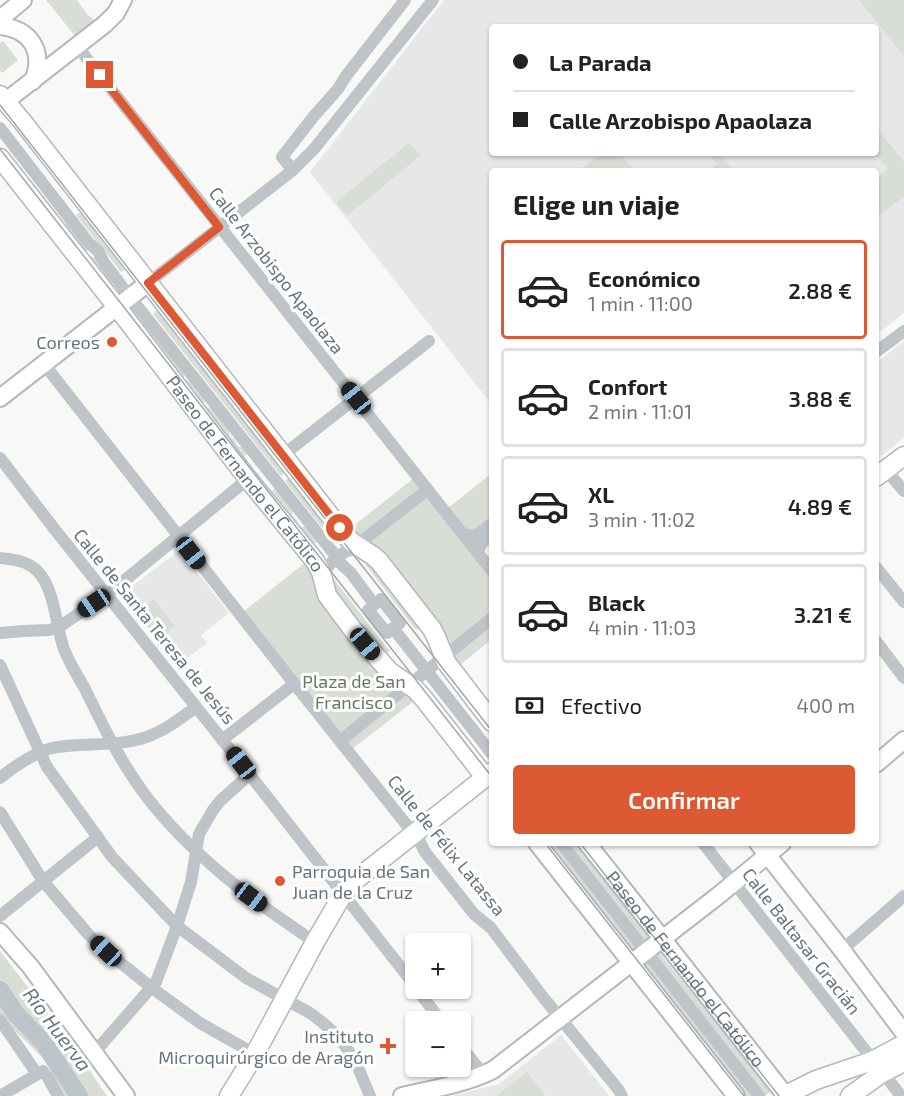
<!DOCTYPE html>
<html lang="es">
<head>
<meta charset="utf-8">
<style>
  :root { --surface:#fff; --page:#f6f6f6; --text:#222; --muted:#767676; --line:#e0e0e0; --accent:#dc5933 }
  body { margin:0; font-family:"Exo 2",sans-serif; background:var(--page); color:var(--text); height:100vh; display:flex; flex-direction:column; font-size:22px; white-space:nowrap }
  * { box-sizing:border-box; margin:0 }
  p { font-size:20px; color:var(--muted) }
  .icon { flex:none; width:33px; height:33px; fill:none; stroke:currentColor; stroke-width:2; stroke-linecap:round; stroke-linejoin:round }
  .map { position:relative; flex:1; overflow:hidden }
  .details { position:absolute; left:489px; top:168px; width:390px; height:678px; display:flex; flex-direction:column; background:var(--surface); border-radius:6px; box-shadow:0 2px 4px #0004 }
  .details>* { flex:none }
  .top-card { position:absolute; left:489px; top:24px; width:390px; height:132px; border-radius:6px; box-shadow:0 2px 4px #0004; display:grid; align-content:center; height:132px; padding:0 24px; background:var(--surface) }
  .tools { position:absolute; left:405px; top:933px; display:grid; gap:12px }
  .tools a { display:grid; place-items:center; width:66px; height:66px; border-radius:6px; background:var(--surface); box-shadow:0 2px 4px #0004; font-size:30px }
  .end { position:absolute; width:27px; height:27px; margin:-14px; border:8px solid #dc5933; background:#fff; box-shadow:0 0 0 3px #fff }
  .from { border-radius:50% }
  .car { position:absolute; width:18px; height:36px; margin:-18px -9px; border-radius:8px; box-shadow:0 0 4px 2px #0007; background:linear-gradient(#222 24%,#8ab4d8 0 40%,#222 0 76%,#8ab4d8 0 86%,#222 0) }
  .top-card b { display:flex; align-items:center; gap:21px; height:57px; font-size:22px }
  .top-card b+b { border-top:2px solid var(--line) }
  .top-card i { width:15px; height:15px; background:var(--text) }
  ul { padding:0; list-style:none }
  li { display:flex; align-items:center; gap:18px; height:99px; margin:0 12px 9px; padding:0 12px; border:3px solid var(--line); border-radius:6px }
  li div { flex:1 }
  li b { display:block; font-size:22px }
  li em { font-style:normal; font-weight:600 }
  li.selected { border-color:var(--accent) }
  li>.icon { width:54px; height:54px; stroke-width:1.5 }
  h2 { padding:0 24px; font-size:27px; line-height:72px }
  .pay { display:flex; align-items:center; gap:15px; height:66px; padding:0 24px; font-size:22px }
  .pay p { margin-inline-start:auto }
  .button { display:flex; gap:12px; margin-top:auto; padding:12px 24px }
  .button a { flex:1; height:69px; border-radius:6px; background:var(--accent); color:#fff; font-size:24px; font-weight:600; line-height:69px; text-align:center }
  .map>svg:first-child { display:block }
  .built { fill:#e6e7e7; fill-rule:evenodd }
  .green { fill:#d8ddd5 }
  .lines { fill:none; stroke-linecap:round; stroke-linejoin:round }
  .river { stroke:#bbc5ca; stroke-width:18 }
  .secondary-casing { stroke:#b2b8bc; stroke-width:20 }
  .primary-casing { stroke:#b3b8bc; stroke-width:21 }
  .street { stroke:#bfc4c8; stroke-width:12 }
  .secondary { stroke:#fff; stroke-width:16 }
  .primary { stroke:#fff; stroke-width:18 }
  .tram { stroke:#a1a8ad; stroke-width:1.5 }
  .route { stroke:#dc5933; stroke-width:8 }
  .poi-dot { fill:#dc5933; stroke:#fff; stroke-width:2 }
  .labels { text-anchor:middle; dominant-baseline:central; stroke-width:6; stroke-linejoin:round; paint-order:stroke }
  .street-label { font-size:18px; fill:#657480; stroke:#fff }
  .poi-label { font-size:18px; fill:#657480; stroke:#fff; text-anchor:end }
  .park-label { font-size:18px; fill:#677863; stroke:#fff }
  .water-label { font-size:20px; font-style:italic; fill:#657981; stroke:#fff }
</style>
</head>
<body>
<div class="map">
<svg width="904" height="1096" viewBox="0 0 904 1096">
  <rect width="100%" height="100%" fill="#f8f8f6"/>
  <g class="built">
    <path d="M444,0h460v313l-28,22v-164h-384v234l-182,-233zM492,27h384v126h-384z"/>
    <polygon points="904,341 904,438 876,460 876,363"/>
    <polygon points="180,550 229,613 201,635 207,643 178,665 122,594"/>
    <polygon points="561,1035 609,1096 451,1096 499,1084"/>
  </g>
  <g class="green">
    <polygon points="46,0 77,0 87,14 95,21 76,37"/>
    <polygon points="859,0 904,0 904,56"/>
    <polygon points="3,41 18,60 2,73 0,70 0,43"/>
    <polygon points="876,127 904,162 904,196 876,218 876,179 888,169 874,153 876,153"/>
    <polygon points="409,143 421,155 347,216 336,202"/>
    <polygon points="602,153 620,153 634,171 578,171"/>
    <polygon points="708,153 720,153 732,169 730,171 708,171 717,164"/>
    <polygon points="81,212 125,269 121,272 76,215"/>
    <polygon points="68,222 89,249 87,251 87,255 97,259 112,279 108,283 64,226"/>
    <polygon points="158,310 286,472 281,476 153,314"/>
    <path d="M144,319l40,54v6l7,3 14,18 -1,4 2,2c12,6 22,18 24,31l5,3 1,5 4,2 4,-1 5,7 -5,3 -104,-133z"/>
    <path d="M492,473v42c-2,2 -5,3 -7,6 -9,9 -3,9 -18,9l-19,-22z"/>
    <polygon points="290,477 331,530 327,534 285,481"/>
    <polygon points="414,478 492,578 492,639 455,669 346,532"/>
    <polygon points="276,488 292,508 292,516 295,519 297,520 299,525 302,527 306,526 318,541 313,544 272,491"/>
    <polygon points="356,552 366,557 423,625 416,630"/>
    <polygon points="311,558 336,622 361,653 372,655 419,697 351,750 243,612"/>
    <polygon points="329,573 390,651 384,655 335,593"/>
    <polygon points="154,599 175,626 158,640 136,612"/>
    <polygon points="547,843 578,843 653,938 634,953"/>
    <polygon points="657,950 771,1091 765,1096 746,1096 642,964"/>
    <polygon points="0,951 73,1046 107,1096 64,1096 43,1058 0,1016"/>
    <polygon points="527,1072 545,1095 543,1096 496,1096"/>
  </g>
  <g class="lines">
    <polyline class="river" points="0,990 16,1014 43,1042 79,1096"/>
    <g class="secondary-casing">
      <g id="secondary">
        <polyline points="0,19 23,0"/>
        <path d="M0,26c31,3 45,26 33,55"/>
        <polyline points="6,101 105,24 116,13 123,0"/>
        <polyline points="0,398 148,283"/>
        <polyline points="876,764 904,740"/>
        <polyline points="537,843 736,1096"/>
        <path id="s1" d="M587,843l199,253"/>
        <polyline points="758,843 842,950 904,1033"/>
        <polyline points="0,932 30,966 126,1096"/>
        <path d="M402,1096c30,-7 63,-12 91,-26l226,-175 63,-52"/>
      </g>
    </g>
    <g class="primary-casing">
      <g id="primary">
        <polyline points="0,95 22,121 346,536 353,543 372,555 379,561 432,629 437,639 446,662 492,722"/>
        <path id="s2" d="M0,158l117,149 131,172 67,82 6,11 6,23 26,35 37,42 25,17 9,10 61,78"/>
        <polyline points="876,477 904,456"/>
        <polyline points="229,1096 255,1054 315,942 343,894 353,882 492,772"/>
        <polyline points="784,1096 816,1080 872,1061 904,1044"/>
        <polyline points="850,1096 882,1073 904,1062"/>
      </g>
    </g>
    <g class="street">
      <polyline points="77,46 492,571"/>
      <polyline points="0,128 88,242 98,251 103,261 130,297 335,555"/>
      <polyline points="293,170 282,157 314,116 338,89 346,76 405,0"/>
      <polyline points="148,283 293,170 314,149 433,0"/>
      <polyline points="876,352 904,331"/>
      <polyline points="44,364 285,672 413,833 420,842 425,852 474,914 491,928 543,997 618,1089 622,1096"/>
      <polyline points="283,455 429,341"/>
      <polyline points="0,458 56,531 232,752 416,987"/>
      <polyline points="886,470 904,491"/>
      <path d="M462,533c13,7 20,-2 30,-10"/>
      <polyline points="357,545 427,490"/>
      <polyline points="478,553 481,544 492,534"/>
      <path d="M0,558c10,1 22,2 31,8 24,14 24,59 33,83 5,14 14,27 21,40 18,37 36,74 61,107 46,60 107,105 169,146"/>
      <polyline points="340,563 351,573 374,604"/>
      <polyline points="876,567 904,602"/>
      <path d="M323,577c3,-11 15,-23 27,-27 5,-2 10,0 15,1"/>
      <polygon points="381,599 400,623 387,633 368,610"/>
      <polyline points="393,628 492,754"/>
      <polyline points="0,633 24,631 49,630 59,627 108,594 248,479"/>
      <polyline points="876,641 904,678"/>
      <polyline points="0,665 47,767 112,857 177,926 246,978 310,1013 322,1022 336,1035 346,1047 357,1065 370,1096"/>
      <polyline points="222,740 294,684"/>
      <polyline points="340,741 492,618"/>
      <path d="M0,778c13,-11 36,-26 52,-30 28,-6 56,-1 84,-8 23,-5 41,-19 60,-33"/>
      <polyline points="0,812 43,881 88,934 106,951 152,988 200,1023 255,1054 254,1061"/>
      <polyline points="561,843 759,1096"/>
      <polyline points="703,843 901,1096"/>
      <polyline points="0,916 98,837"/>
      <polyline points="842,950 904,896"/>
      <polyline points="416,988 442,1022"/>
      <polyline points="0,1020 37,1074"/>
      <polyline points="460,1045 484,1075"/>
      <polyline points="94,1053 156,982 177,926 191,882 199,834 213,810 220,801 250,774"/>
      <polyline points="47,1076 58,1096"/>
      <polyline points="0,1096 43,1071"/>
    </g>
    <use href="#secondary" class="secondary"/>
    <use href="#primary" class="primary"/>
    <g class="tram">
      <polyline points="0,105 492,731"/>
      <polyline points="0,149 492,777"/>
      <polyline points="545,843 744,1096"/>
      <polyline points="580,843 779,1096"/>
    </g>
  </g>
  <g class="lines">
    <polyline class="route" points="100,75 219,227 148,283 340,528"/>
  </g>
  <g class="poi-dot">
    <circle cx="112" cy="342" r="6"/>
    <circle cx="280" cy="881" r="6"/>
    <path d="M385 1037h6v6h6v6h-6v6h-6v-6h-6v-6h6z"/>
  </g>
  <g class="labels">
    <g class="street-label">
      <text transform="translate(277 270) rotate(52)">Calle Arzobispo Apaolaza</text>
      <text stroke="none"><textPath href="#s2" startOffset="400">Paseo de Fernando el Católico</textPath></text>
      <text transform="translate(155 626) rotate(51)">Calle de Santa Teresa de Jesús</text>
      <text transform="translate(447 845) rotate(51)">Calle de Félix Latassa</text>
      <text transform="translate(802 941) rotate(52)">Calle Baltasar Gracián</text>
      <text stroke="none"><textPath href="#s1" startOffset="160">Paseo de Fernando el Católico</textPath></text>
    </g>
    <g class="poi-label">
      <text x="100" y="342">Correos</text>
      <text x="292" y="871" text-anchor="start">Parroquia de San<tspan x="292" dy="21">Juan de la Cruz</tspan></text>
      <text x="374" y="1036">Instituto<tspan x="374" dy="21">Microquirúrgico de Aragón</tspan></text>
    </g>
    <g class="park-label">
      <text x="354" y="681">Plaza de San<tspan x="354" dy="21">Francisco</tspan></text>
    </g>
    <g class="water-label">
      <text transform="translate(58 1029) rotate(53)">Río Huerva</text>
    </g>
  </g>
</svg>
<div class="tools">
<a>+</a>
<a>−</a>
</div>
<i class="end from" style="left:340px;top:528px"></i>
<i class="end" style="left:100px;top:75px"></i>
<i class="car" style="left:356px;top:398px;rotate:321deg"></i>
<i class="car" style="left:191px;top:553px;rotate:142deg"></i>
<i class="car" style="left:94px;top:603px;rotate:236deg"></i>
<i class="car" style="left:365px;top:644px;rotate:140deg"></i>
<i class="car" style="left:241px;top:763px;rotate:322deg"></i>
<i class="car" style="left:251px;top:897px;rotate:127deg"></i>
<i class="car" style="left:106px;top:951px;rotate:313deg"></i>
<div class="top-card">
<b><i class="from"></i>La Parada</b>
<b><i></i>Calle Arzobispo Apaolaza</b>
</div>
<section class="details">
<h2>Elige un viaje</h2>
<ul>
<li class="selected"><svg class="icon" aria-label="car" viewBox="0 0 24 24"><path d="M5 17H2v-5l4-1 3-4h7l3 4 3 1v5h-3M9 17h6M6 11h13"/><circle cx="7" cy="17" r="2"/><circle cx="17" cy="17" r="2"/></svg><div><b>Económico</b><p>1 min · 11:00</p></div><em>2.88 €</em></li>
<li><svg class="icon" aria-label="car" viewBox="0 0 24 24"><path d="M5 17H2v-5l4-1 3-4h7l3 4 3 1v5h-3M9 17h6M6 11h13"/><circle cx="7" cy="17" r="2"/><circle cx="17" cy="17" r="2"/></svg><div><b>Confort</b><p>2 min · 11:01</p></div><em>3.88 €</em></li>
<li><svg class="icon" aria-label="car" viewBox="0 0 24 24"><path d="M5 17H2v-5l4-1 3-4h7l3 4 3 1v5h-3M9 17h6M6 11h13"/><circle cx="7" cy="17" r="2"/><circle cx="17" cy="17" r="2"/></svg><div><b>XL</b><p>3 min · 11:02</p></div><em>4.89 €</em></li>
<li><svg class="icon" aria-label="car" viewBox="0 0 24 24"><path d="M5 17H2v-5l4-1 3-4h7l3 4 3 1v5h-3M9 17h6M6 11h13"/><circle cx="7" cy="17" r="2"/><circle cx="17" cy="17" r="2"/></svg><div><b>Black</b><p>4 min · 11:03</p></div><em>3.21 €</em></li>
</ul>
<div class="pay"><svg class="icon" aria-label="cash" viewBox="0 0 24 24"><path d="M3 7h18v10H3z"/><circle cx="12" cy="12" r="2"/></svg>Efectivo<p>400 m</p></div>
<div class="button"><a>Confirmar</a></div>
</section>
</div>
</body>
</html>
